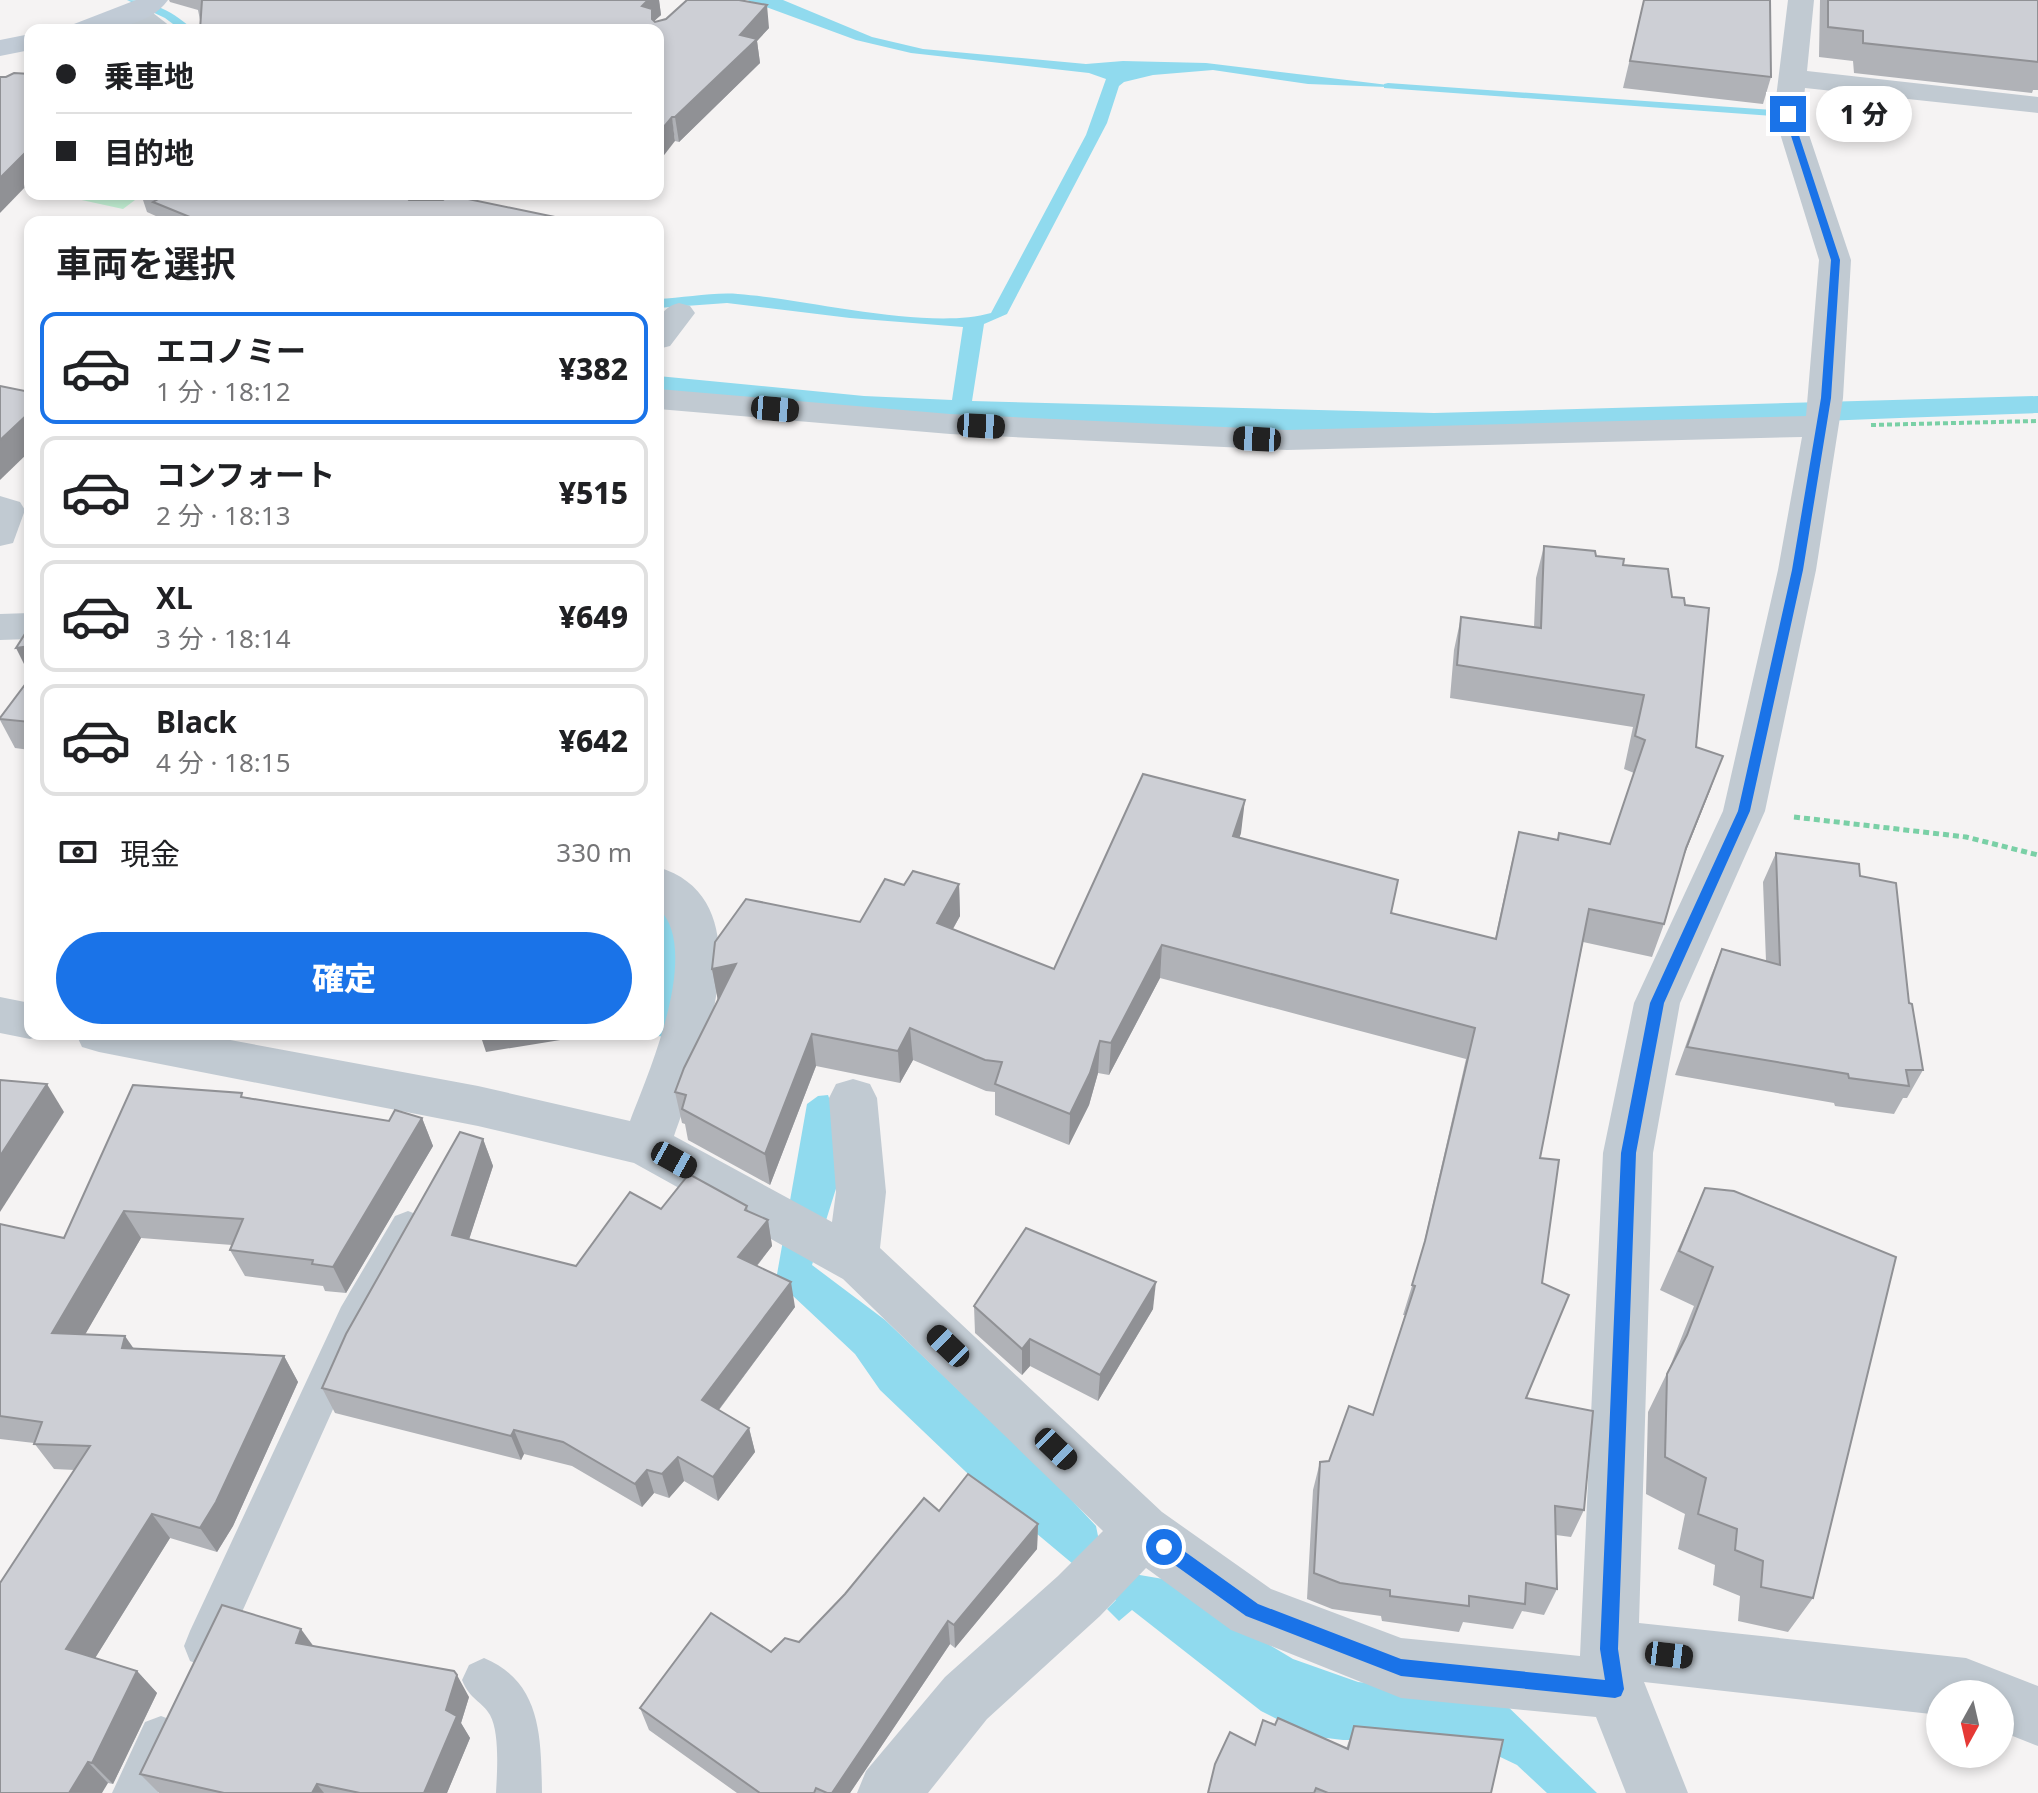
<!DOCTYPE html>
<html lang="ja">
<head>
<meta charset="utf-8">
<style>
  :root { --surface:#fff; --page:#f6f6f6; --text:#202124; --muted:#757577; --line:#e0e0e0; --accent:#1a73e8 }
  body { margin:0; font-family:"Noto Sans","Noto Sans JP",sans-serif; background:var(--page); color:var(--text); height:100vh; display:flex; flex-direction:column; font-size:30px; white-space:nowrap }
  * { box-sizing:border-box; margin:0 }
  p { font-size:26px; color:var(--muted) }
  .icon { flex:none; width:44px; height:44px; fill:none; stroke:currentColor; stroke-width:2; stroke-linecap:round; stroke-linejoin:round }
  .map { position:relative; flex:1; overflow:hidden }
  .details { position:absolute; left:24px; top:216px; width:640px; height:824px; display:flex; flex-direction:column; background:var(--surface); border-radius:16px; box-shadow:0 4px 12px #0003 }
  .details>* { flex:none }
  .banner { position:absolute; left:24px; top:24px; width:640px; height:176px; border-radius:16px; box-shadow:0 4px 12px #0003; display:grid; align-content:center; height:176px; padding:0 32px; background:var(--surface) }
  .needle { width:52px; rotate:188deg }
  .controls { position:absolute; left:1926px; top:1680px; display:grid; gap:16px }
  .controls a { display:grid; place-items:center; width:88px; height:88px; border-radius:50%; background:var(--surface); box-shadow:0 4px 12px #0003; font-size:40px }
  .end { position:absolute; width:36px; height:36px; margin:-18px; border:10px solid #1a73e8; background:#fff; box-shadow:0 0 0 4px #fff }
  .from { border-radius:50% }
  .bubble { position:absolute; height:56px; border-radius:28px; background:var(--surface); box-shadow:0 4px 12px #0003; font-size:26px; font-weight:800; line-height:56px; text-align:center }
  .car { position:absolute; width:24px; height:48px; margin:-24px -12px; border-radius:10px; box-shadow:0 0 6px 2px #0007; background:linear-gradient(#222 24%,#8ab4d8 0 40%,#222 0 76%,#8ab4d8 0 86%,#222 0) }
  .banner b { display:flex; align-items:center; gap:28px; height:76px; font-size:30px }
  .banner b+b { border-top:2px solid var(--line) }
  .banner i { width:20px; height:20px; background:var(--text) }
  ul { padding:0; list-style:none }
  li { display:flex; align-items:center; gap:24px; height:112px; margin:0 16px 12px; padding:0 16px; border:4px solid var(--line); border-radius:16px }
  li div { flex:1 }
  li b { display:block; font-size:30px }
  li em { font-style:normal; font-weight:800 }
  li.active { border-color:var(--accent) }
  li>.icon { width:72px; height:72px; stroke-width:1.5 }
  h2 { padding:0 32px; font-size:36px; line-height:96px }
  .pay { display:flex; align-items:center; gap:20px; height:88px; padding:0 32px; font-size:30px }
  .pay p { margin-inline-start:auto }
  .button { display:flex; gap:16px; margin-top:auto; padding:16px 32px }
  .button a { flex:1; height:92px; border-radius:48px; background:var(--accent); color:#fff; font-size:32px; font-weight:800; line-height:92px; text-align:center }
  .map>svg:first-child { display:block }
  .green { fill:#c3f1d5 }
  .water { fill:#90daee }
  .lines { fill:none; stroke-linecap:round; stroke-linejoin:round }
  .stream { fill:#90daee; fill-rule:evenodd }
  .path-far1 { stroke:#7ad0a6; stroke-width:4; stroke-dasharray:5 3; stroke-linecap:butt }
  .path { stroke:#7ad0a6; stroke-width:5; stroke-dasharray:6 4; stroke-linecap:butt }
  .lane { fill:#c1cad2; fill-rule:evenodd }
  .street { fill:#c1cad2; fill-rule:evenodd }
  .secondary { fill:#c1cbd6; fill-rule:evenodd }
  .wall { fill:#b0b2b7 }
  .shaded-wall { fill:#909195 }
  .building { fill:#cdcfd5; stroke:#909195; stroke-width:2 }
  .route { fill:#1a73e8 }
</style>
</head>
<body>
<div class="map">
<svg width="2038" height="1793" viewBox="0 0 2038 1793">
  <rect width="100%" height="100%" fill="#f5f3f3"/>
  <polygon class="green" points="54,194 143,194 123,209"/>
  <g class="water">
    <path d="M747,0h36l89,37 51,12 163,15 37,-3 83,2 207,25 -105,-4 -95,-14 -60,5 -29,7 -5,4 -12,37 -100,191 -23,10 -12,77 462,12 604,-17v17c-245,8 -491,22 -736,18 -215,-3 -430,-21 -644,-39v-16l206,20 88,4 11,-73 -113,-9 -123,-15 -69,5v-9c26,-1 55,-7 80,-5 69,5 190,37 253,19l95,-178 20,-56 -17,-6 -178,-20 -55,-13z"/>
    <polygon points="658,902 686,952 666,1037 650,1035 658,1034 661,982"/>
    <polygon points="828,1095 834,1112 839,1179 812,1265 885,1320 1052,1479 1096,1526 1100,1546 1128,1573 1169,1580 1188,1596 1293,1659 1358,1682 1499,1698 1597,1793 1547,1793 1517,1765 1494,1754 1427,1740 1343,1740 1310,1736 1261,1711 1132,1610 1119,1621 1107,1609 1116,1600 987,1492 880,1390 855,1354 776,1280 807,1104 818,1096"/>
  </g>
  <g class="lines">
    <g class="stream">
      <path d="M127,0c24,0 49,13 66,30h-12l-16,-12z"/>
      <polygon points="1388,83 1788,111 1794,114 1788,117 1384,88 1384,84"/>
    </g>
    <polyline class="path-far1" points="1871,425 2038,421"/>
    <polyline class="path" points="1794,817 1966,837 2038,855"/>
    <g class="lane">
      <polygon points="142,11 152,17 141,30 120,30 135,13"/>
      <polygon points="408,1211 421,1216 426,1227 369,1329 220,1661 205,1667 190,1661 184,1646 190,1631 341,1307 395,1216"/>
      <path d="M484,1658c58,24 57,80 58,135h-46c1,-20 4,-60 -6,-78 -8,-14 -20,-15 -28,-35l7,-15z"/>
      <polygon points="161,1716 177,1722 183,1738 158,1793 112,1793 145,1722"/>
    </g>
    <g class="street">
      <path d="M1788,0h26l-7,71 231,26v16l-233,-25 -3,26 49,146 -8,138 -27,172 -51,241 -85,192 -27,150 -14,470 327,35 72,28v60l-38,-15v-37h-60v21l-296,-33 44,111h-62l-30,-76 -195,-19 -170,-68 -85,-62 -46,48 -113,103 -59,74h-71l9,-22 79,-94 113,-101 45,-45 -260,-252 -209,-116 -156,-37 -379,-74 -17,-5 -6,-13h122l280,52 152,35c18,-47 73,-172 28,-213v-41c112,34 41,197 16,269l158,86 4,-30 -7,-94 7,-14 17,-5 17,5 7,14 9,94 -6,56 282,264 109,77 130,49 179,18 23,-503 31,-150 89,-192 55,-241 24,-133 -515,13 -337,-16 -292,-25v-20l292,25 337,16 519,-14 13,-156 -45,-146z"/>
      <polygon points="135,4 144,6 175,30 144,30 122,12 126,6"/>
      <polygon points="446,194 479,194 449,222 415,222"/>
      <path d="M679,303l11,3 5,7 -25,33 -12,3c0,-21 -3,-40 21,-46z"/>
      <polygon points="0,496 20,502 25,510 13,543 0,546"/>
      <polygon points="30,613 30,639 0,640 0,614"/>
      <polygon points="0,997 30,1003 30,1034 46,1034 30,1039 0,1033"/>
    </g>
    <g class="secondary">
      <path d="M136,0h32c-20,29 -67,30 -98,30l4,-6z"/>
      <polygon points="30,34 30,50 0,56 0,40"/>
    </g>
  </g>
  <g class="wall">
    <polygon points="169,0 659,0 661,15 654,21 655,22 769,28 757,41 760,63 679,142 675,141 658,30 200,20 198,10 170,2"/>
    <polygon points="1644,0 1771,77 1763,104 1623,88"/>
    <polygon points="1820,0 2038,0 2038,90 2033,90 2032,93 1854,73 1853,61 1819,57"/>
    <polygon points="141,194 416,194 417,200 579,222 160,222 158,217 147,212"/>
    <polygon points="1544,546 1596,556 1623,565 1696,747 1711,788 1683,858 1664,924 1652,957 1583,942 1540,1158 1526,1398 1584,1510 1571,1537 1556,1535 1557,1589 1544,1615 1522,1611 1513,1629 1463,1622 1459,1632 1382,1621 1381,1616 1332,1609 1307,1599 1313,1490 1320,1462 1329,1461 1373,1415 1405,1315 1403,1315 1420,1260 1466,1059 1160,978 1109,1075 1098,1073 1089,1105 1069,1145 995,1115 995,1092 986,1091 913,1060 900,1083 816,1066 770,1185 688,1140 685,1124 682,1123 675,1092 718,1000 712,969 860,922 904,885 959,884 960,916 953,929 1054,969 1241,833 1239,838 1391,913 1495,939 1511,865 1519,832 1557,840 1559,833 1610,844 1634,773 1624,769 1633,727 1450,698 1454,650 1461,617 1534,627 1536,578"/>
    <polygon points="30,678 30,750 15,748 0,720 0,718"/>
    <polygon points="1776,853 1860,876 1909,1003 1923,1070 1907,1098 1903,1098 1894,1114 1835,1106 1834,1103 1675,1075 1710,978 1722,949 1766,961 1763,882"/>
    <polygon points="245,1097 389,1121 422,1118 433,1146 346,1293 325,1291 323,1286 245,1276 230,1250 232,1245 141,1238 85,1334 134,1348 284,1356 298,1382 233,1526 217,1552 170,1538 95,1658 137,1671 157,1693 113,1784 108,1783 0,1793 75,1470 54,1469 34,1443 0,1439 0,1224 64,1238"/>
    <polygon points="483,1139 493,1166 469,1239 576,1266 661,1209 747,1206 748,1211 768,1220 772,1246 757,1266 795,1307 719,1410 749,1428 755,1452 718,1501 684,1481 669,1498 654,1493 642,1507 572,1466 524,1454 521,1460 335,1413 322,1388"/>
    <polygon points="1705,1188 1813,1598 1788,1632 1738,1621 1740,1596 1713,1585 1715,1565 1678,1549 1685,1514 1646,1494 1648,1412 1669,1369 1694,1306 1660,1290"/>
    <polygon points="974,1306 1153,1309 1098,1401 1030,1366 1022,1375 975,1333"/>
    <polygon points="939,1511 1038,1524 1037,1549 955,1648 950,1644 850,1793 737,1793 649,1730 640,1708 771,1652 799,1642"/>
    <polygon points="313,1646 469,1697 461,1723 470,1738 447,1793 159,1793 140,1774"/>
    <polygon points="1354,1726 1491,1793 1208,1793 1255,1745 1346,1749"/>
  </g>
  <g class="shaded-wall">
    <polygon points="648,0 659,0 661,15 653,22 642,6"/>
    <polygon points="767,5 769,28 757,41 760,63 679,142 675,117 740,35"/>
    <polygon points="672,117 675,141 658,163 658,134"/>
    <polygon points="30,148 30,182 0,213 0,178"/>
    <polygon points="409,194 416,194 420,213 406,197"/>
    <polygon points="30,412 30,451 0,480 0,440"/>
    <polygon points="30,646 30,676 16,648"/>
    <polygon points="1723,756 1711,788 1674,881 1686,848"/>
    <polygon points="1245,800 1241,833 1229,869 1233,836"/>
    <polygon points="959,884 960,916 938,955 937,923"/>
    <polygon points="1162,945 1160,978 1109,1075 1111,1043"/>
    <polygon points="736,964 718,1001 712,969"/>
    <polygon points="910,1028 913,1060 900,1083 898,1051"/>
    <polygon points="480,1034 585,1034 585,1036 486,1052"/>
    <polygon points="812,1034 816,1066 770,1185 765,1154"/>
    <polygon points="1100,1041 1098,1073 1089,1105 1069,1145 1070,1114"/>
    <polygon points="47,1084 64,1112 0,1212 0,1156"/>
    <polygon points="422,1118 433,1146 346,1293 333,1267"/>
    <polygon points="483,1139 493,1166 462,1261 452,1235"/>
    <polygon points="124,1211 141,1238 71,1359 52,1333"/>
    <polygon points="768,1220 772,1246 743,1283 738,1257"/>
    <polygon points="791,1282 795,1307 708,1424 702,1400"/>
    <polygon points="1156,1282 1153,1309 1098,1401 1100,1375"/>
    <polygon points="125,1336 143,1362 122,1348"/>
    <polygon points="1030,1339 1030,1366 1022,1375 1022,1349"/>
    <polygon points="284,1356 298,1382 233,1526 217,1552 200,1528"/>
    <polygon points="749,1428 755,1452 718,1501 713,1477"/>
    <polygon points="514,1430 524,1454 521,1460 511,1436"/>
    <polygon points="678,1457 684,1481 669,1498 662,1474"/>
    <polygon points="647,1470 654,1493 642,1507 635,1484"/>
    <polygon points="152,1514 170,1538 87,1671 66,1649"/>
    <polygon points="1038,1524 1037,1549 955,1648 954,1625"/>
    <polygon points="948,1621 950,1644 850,1793 832,1793"/>
    <polygon points="301,1629 317,1651 296,1643"/>
    <polygon points="137,1671 157,1693 113,1784 92,1763"/>
    <polygon points="457,1675 469,1697 461,1723 470,1738 447,1793 424,1793 446,1710"/>
    <polygon points="88,1762 108,1783 102,1793 69,1793"/>
    <polygon points="317,1784 324,1793 312,1793"/>
  </g>
  <g class="building">
    <polygon points="202,0 648,0 642,6 652,9 652,19 655,22 666,19 687,0 739,0 767,5 740,35 757,39 675,117 672,117 658,134 658,30 200,30"/>
    <polygon points="1644,0 1770,0 1771,77 1630,61"/>
    <polygon points="1828,0 2038,0 2038,62 1863,43 1863,31 1828,27"/>
    <polygon points="14,73 30,74 30,148 0,178 0,77 6,77"/>
    <polygon points="153,194 409,194 406,197 409,200 443,200 449,195 579,222 202,222 153,202 160,198"/>
    <polygon points="0,386 30,392 30,412 0,440"/>
    <polygon points="1544,546 1595,551 1596,556 1624,559 1623,565 1668,569 1672,597 1684,598 1685,605 1709,608 1696,747 1723,756 1686,848 1664,924 1589,909 1540,1158 1559,1160 1542,1283 1569,1295 1526,1398 1593,1411 1584,1510 1555,1506 1557,1589 1526,1583 1525,1604 1469,1596 1469,1606 1390,1596 1390,1590 1340,1583 1314,1573 1320,1462 1329,1461 1349,1406 1373,1415 1415,1286 1412,1285 1425,1241 1475,1028 1162,945 1111,1043 1100,1041 1090,1073 1070,1114 995,1084 1002,1062 985,1060 910,1028 898,1051 812,1034 765,1154 682,1109 686,1095 675,1092 684,1068 736,964 712,969 715,942 746,899 860,922 885,879 904,885 913,871 959,884 937,923 1054,969 1143,774 1245,800 1233,836 1398,880 1391,913 1496,939 1519,832 1558,840 1559,833 1610,844 1645,740 1635,736 1644,695 1457,665 1461,617 1541,628"/>
    <polygon points="30,626 30,646 16,648"/>
    <polygon points="30,678 30,722 0,719 0,718"/>
    <polygon points="1776,853 1859,864 1860,876 1896,883 1909,1003 1912,1004 1923,1070 1906,1070 1909,1086 1849,1078 1848,1074 1687,1047 1722,949 1780,965"/>
    <polygon points="0,1080 47,1084 0,1156"/>
    <polygon points="133,1085 242,1093 241,1097 389,1121 395,1110 422,1118 333,1267 312,1264 313,1260 230,1250 243,1219 124,1211 52,1333 125,1336 122,1348 284,1356 216,1502 200,1528 152,1514 66,1649 137,1671 92,1763 88,1762 69,1793 0,1793 0,1583 90,1446 34,1444 42,1422 0,1416 0,1224 64,1238"/>
    <polygon points="460,1132 483,1139 452,1235 576,1266 630,1192 661,1209 689,1174 747,1206 745,1210 768,1220 738,1257 791,1282 702,1400 749,1428 713,1477 678,1457 662,1474 647,1470 635,1484 563,1442 514,1430 511,1436 322,1388 346,1334"/>
    <polygon points="1705,1188 1734,1191 1896,1257 1813,1598 1761,1587 1763,1561 1735,1550 1737,1529 1698,1514 1706,1478 1665,1457 1667,1374 1687,1335 1713,1267 1679,1251"/>
    <polygon points="1026,1228 1156,1282 1100,1375 1030,1339 1022,1349 974,1306"/>
    <polygon points="968,1474 1038,1524 954,1625 948,1621 832,1793 827,1793 816,1788 814,1793 760,1793 640,1708 711,1613 771,1652 785,1638 799,1642 845,1594 924,1498 939,1511"/>
    <polygon points="222,1605 301,1629 296,1643 454,1671 457,1675 446,1710 457,1716 424,1793 360,1793 317,1784 312,1793 224,1793 140,1774"/>
    <polygon points="1278,1718 1348,1749 1354,1726 1503,1740 1491,1793 1328,1793 1316,1788 1314,1793 1208,1793 1215,1764 1230,1732 1255,1745 1263,1720 1275,1725"/>
  </g>
  <polygon class="route" points="1788,111 1792,114 1840,260 1831,398 1803,570 1750,811 1664,1003 1636,1153 1618,1649 1624,1689 1621,1696 1615,1698 1401,1676 1246,1616 1158,1553 1156,1547 1158,1541 1164,1539 1170,1541 1258,1604 1401,1659 1605,1680 1600,1649 1621,1153 1650,1003 1738,811 1792,570 1821,398 1831,260 1784,114"/>
</svg>
<div class="controls">
<a><svg class="needle" viewBox="-14 -14 28 28"><path d="M0-13l5 13h-10z" fill="#e53935"/><path d="M0 13l5-13h-10z" fill="#757577"/></svg></a>
</div>
<i class="end from" style="left:1164px;top:1547px"></i>
<i class="end" style="left:1788px;top:114px"></i>
<div class="bubble" style="left:1816px;top:86px;width:96px">1 分</div>
<i class="car" style="left:775px;top:409px;rotate:95deg"></i>
<i class="car" style="left:981px;top:426px;rotate:93deg"></i>
<i class="car" style="left:1257px;top:439px;rotate:273deg"></i>
<i class="car" style="left:674px;top:1160px;rotate:119deg"></i>
<i class="car" style="left:948px;top:1346px;rotate:314deg"></i>
<i class="car" style="left:1056px;top:1449px;rotate:134deg"></i>
<i class="car" style="left:1669px;top:1655px;rotate:97deg"></i>
<div class="banner">
<b><i class="from"></i>乗車地</b>
<b><i></i>目的地</b>
</div>
<section class="details">
<h2>車両を選択</h2>
<ul>
<li class="active"><svg class="icon" aria-label="car" viewBox="0 0 24 24"><path d="M5 17H2v-5l4-1 3-4h7l3 4 3 1v5h-3M9 17h6M6 11h13"/><circle cx="7" cy="17" r="2"/><circle cx="17" cy="17" r="2"/></svg><div><b>エコノミー</b><p>1 分 · 18:12</p></div><em>¥382</em></li>
<li><svg class="icon" aria-label="car" viewBox="0 0 24 24"><path d="M5 17H2v-5l4-1 3-4h7l3 4 3 1v5h-3M9 17h6M6 11h13"/><circle cx="7" cy="17" r="2"/><circle cx="17" cy="17" r="2"/></svg><div><b>コンフォート</b><p>2 分 · 18:13</p></div><em>¥515</em></li>
<li><svg class="icon" aria-label="car" viewBox="0 0 24 24"><path d="M5 17H2v-5l4-1 3-4h7l3 4 3 1v5h-3M9 17h6M6 11h13"/><circle cx="7" cy="17" r="2"/><circle cx="17" cy="17" r="2"/></svg><div><b>XL</b><p>3 分 · 18:14</p></div><em>¥649</em></li>
<li><svg class="icon" aria-label="car" viewBox="0 0 24 24"><path d="M5 17H2v-5l4-1 3-4h7l3 4 3 1v5h-3M9 17h6M6 11h13"/><circle cx="7" cy="17" r="2"/><circle cx="17" cy="17" r="2"/></svg><div><b>Black</b><p>4 分 · 18:15</p></div><em>¥642</em></li>
</ul>
<div class="pay"><svg class="icon" aria-label="cash" viewBox="0 0 24 24"><path d="M3 7h18v10H3z"/><circle cx="12" cy="12" r="2"/></svg>現金<p>330 m</p></div>
<div class="button"><a>確定</a></div>
</section>
</div>
</body>
</html>
